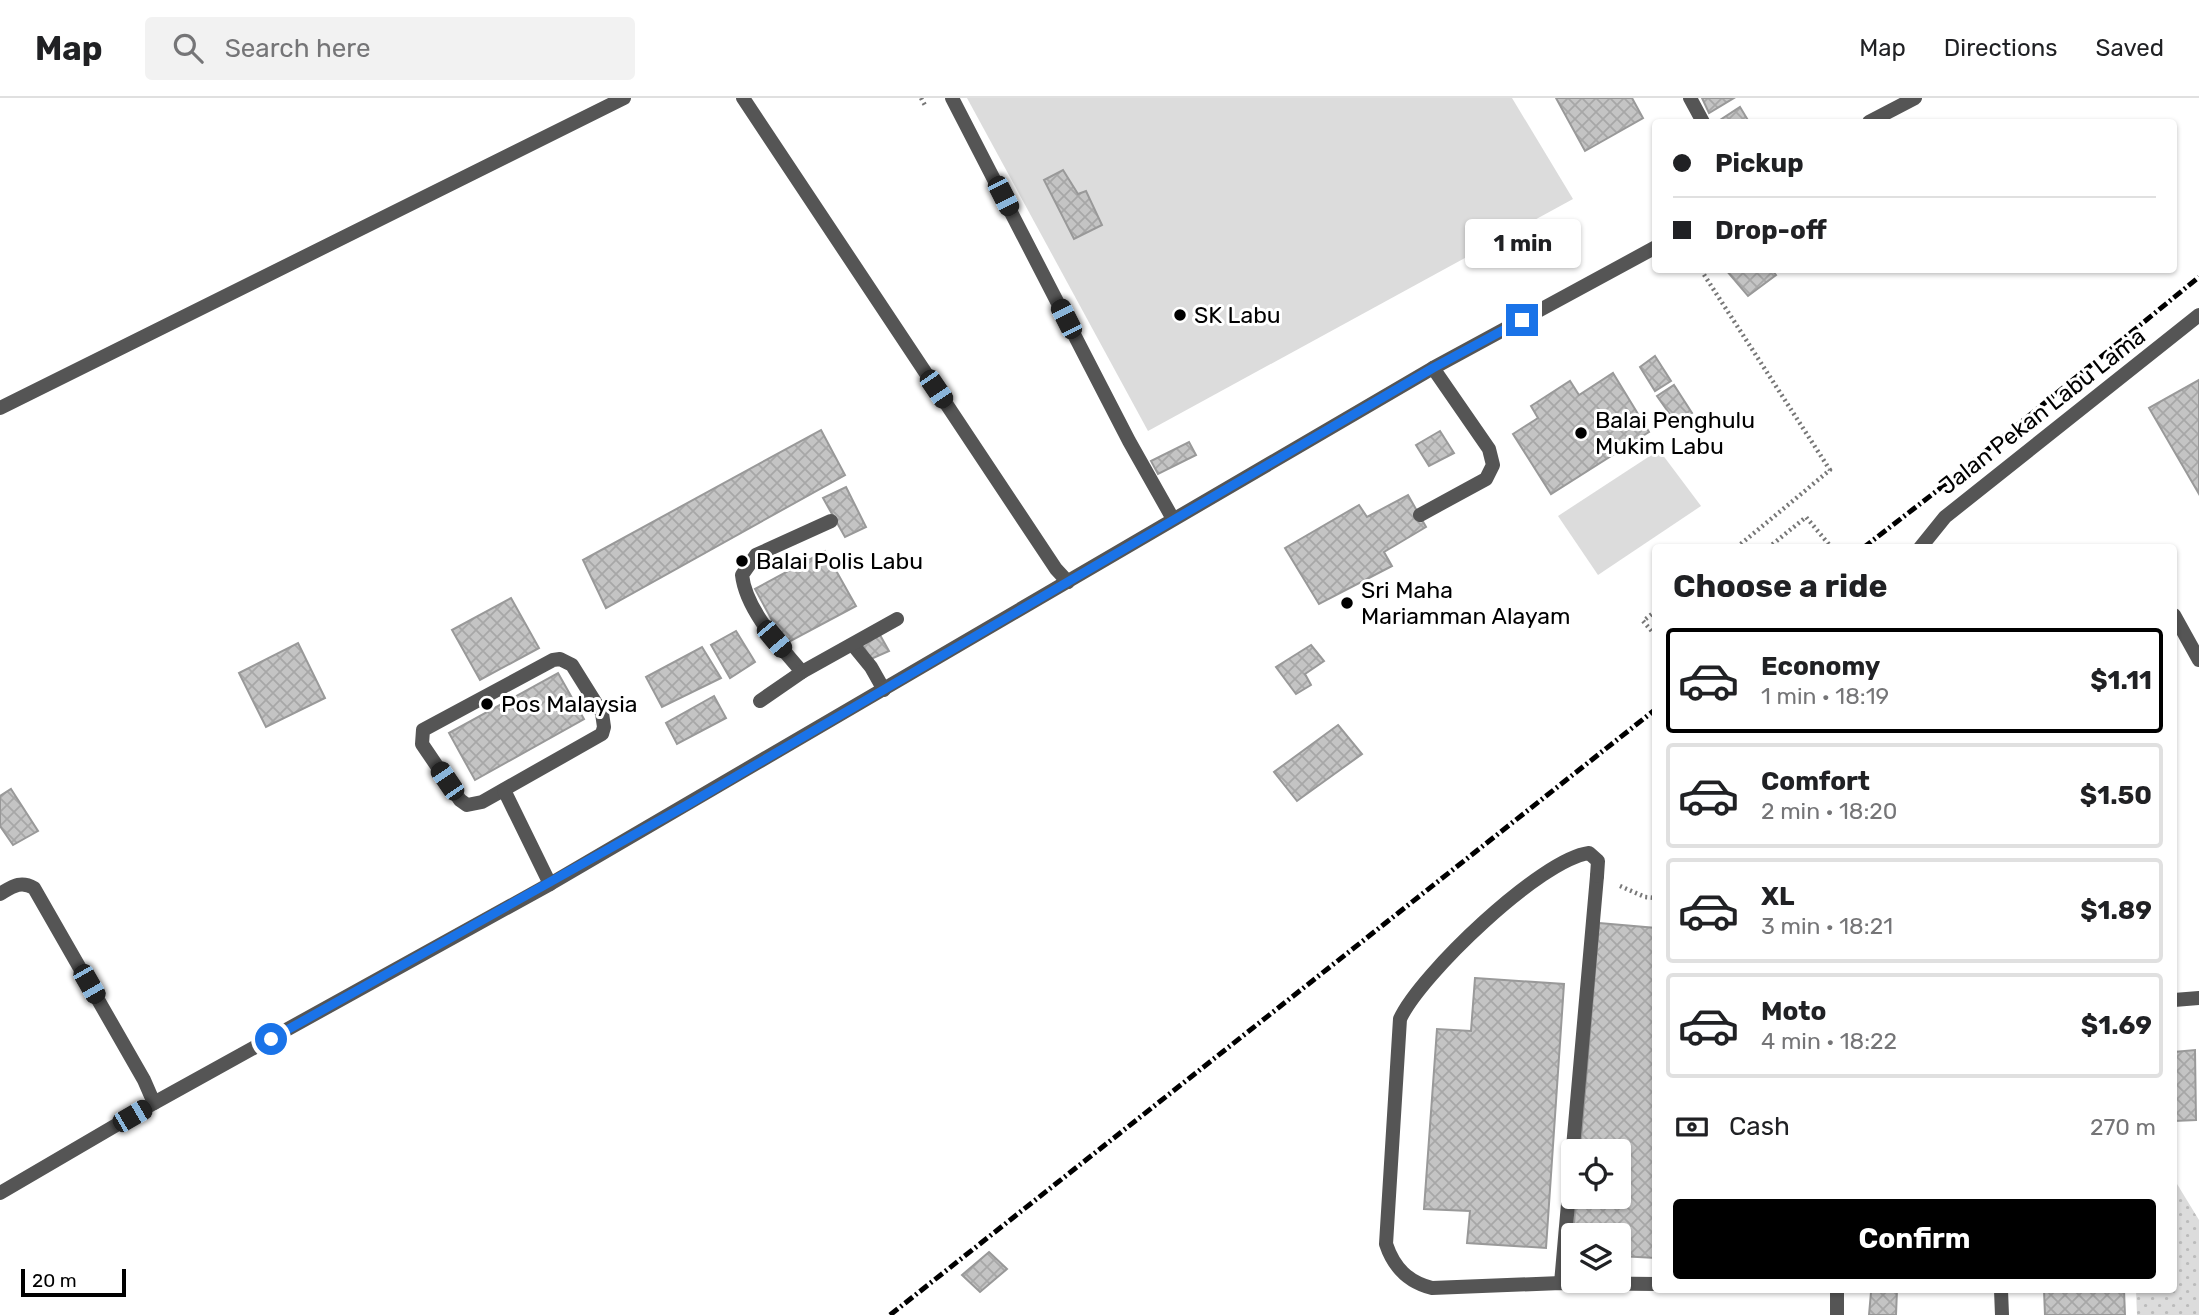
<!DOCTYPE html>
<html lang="en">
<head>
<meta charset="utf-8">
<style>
  :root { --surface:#fff; --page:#f2f2f2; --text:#202124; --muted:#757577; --line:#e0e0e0; --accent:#000 }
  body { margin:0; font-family:Rubik,sans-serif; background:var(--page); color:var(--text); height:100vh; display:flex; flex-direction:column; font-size:26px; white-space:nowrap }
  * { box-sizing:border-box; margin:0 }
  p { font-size:23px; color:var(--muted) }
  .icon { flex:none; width:38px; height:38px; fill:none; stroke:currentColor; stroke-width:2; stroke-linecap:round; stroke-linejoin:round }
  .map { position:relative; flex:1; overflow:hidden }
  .side { position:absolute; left:1652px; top:446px; width:525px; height:749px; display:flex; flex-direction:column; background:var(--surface); border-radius:7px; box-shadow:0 2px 5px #0004 }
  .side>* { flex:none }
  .top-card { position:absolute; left:1652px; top:21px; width:525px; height:154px; border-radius:7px; box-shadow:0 2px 5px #0004; display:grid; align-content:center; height:154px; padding:0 21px; background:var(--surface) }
  .fabs { position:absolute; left:1561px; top:1041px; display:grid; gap:14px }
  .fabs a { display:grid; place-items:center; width:70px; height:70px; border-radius:7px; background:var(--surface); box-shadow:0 2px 5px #0004; font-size:35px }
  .scale { position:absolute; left:21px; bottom:18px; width:105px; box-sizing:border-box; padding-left:7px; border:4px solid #000; border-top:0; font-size:19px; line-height:24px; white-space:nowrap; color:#000; -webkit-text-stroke:5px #fff; paint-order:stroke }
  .end { position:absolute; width:32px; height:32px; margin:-16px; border:9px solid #1a73e8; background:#fff; box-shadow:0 0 0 4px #fff }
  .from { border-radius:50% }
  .bubble { position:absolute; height:49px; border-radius:7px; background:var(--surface); box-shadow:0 2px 5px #0004; font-size:23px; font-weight:700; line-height:49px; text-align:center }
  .car { position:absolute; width:21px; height:42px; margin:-21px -10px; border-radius:9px; box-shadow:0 0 5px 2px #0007; background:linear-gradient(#222 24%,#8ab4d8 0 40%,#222 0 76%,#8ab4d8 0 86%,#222 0) }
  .top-card b { display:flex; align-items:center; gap:24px; height:66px; font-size:26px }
  .top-card b+b { border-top:2px solid var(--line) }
  .top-card i { width:18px; height:18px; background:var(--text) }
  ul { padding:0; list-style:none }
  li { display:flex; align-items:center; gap:21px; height:105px; margin:0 14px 10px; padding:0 7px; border:4px solid var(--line); border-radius:7px }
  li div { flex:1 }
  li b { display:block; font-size:26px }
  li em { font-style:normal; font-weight:700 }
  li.on { border-color:var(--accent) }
  li>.icon { width:63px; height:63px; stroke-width:1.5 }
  h2 { padding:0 21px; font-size:32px; line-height:84px }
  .pay { display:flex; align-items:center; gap:18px; height:77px; padding:0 21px; font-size:26px }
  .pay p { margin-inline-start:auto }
  .button { display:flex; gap:14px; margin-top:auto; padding:14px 21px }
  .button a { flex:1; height:80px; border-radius:7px; background:var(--accent); color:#fff; font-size:28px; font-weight:700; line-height:80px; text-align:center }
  header { display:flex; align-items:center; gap:42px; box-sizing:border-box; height:98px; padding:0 35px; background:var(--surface); border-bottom:2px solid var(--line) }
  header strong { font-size:33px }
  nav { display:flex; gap:38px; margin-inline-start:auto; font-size:24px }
  .search { width:490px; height:63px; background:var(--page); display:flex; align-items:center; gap:18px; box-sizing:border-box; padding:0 24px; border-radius:7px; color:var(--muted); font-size:26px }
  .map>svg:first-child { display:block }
  .green { fill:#dcdcdc }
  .park { fill:url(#park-dots) }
  .building { fill:url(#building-cross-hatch); stroke:#999; stroke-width:2 }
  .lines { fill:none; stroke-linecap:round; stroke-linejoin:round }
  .path { stroke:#777; stroke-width:4.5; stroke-dasharray:2 3.5; stroke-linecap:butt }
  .lane { stroke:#555; stroke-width:14 }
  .street { stroke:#555; stroke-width:14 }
  .rail { stroke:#000; stroke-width:5; stroke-dasharray:10 3.5 2 3.5; stroke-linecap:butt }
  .route { stroke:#1a73e8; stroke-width:9 }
  .poi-dot { fill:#000; stroke:#fff; stroke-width:2.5 }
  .labels { text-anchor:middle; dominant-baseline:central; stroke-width:6; stroke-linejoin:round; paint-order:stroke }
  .poi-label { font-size:23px; fill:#000; stroke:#fff; text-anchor:start }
  .street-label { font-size:23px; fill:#000; stroke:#fff }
</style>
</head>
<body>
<header>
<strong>Map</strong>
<div class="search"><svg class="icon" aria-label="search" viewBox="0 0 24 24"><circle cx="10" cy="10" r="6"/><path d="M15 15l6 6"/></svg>Search here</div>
<nav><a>Map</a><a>Directions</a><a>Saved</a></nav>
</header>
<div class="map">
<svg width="2199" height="1217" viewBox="0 0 2199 1217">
  <defs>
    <pattern id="park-dots" width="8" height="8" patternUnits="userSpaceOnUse" patternTransform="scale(1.75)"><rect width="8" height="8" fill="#dcdcdc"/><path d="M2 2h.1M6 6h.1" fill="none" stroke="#bbb" stroke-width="1.8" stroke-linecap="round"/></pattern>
    <pattern id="building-cross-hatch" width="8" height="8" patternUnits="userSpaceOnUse" patternTransform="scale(1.75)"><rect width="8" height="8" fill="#c4c4c4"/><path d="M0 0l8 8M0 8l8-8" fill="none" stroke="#a7a7a7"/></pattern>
  </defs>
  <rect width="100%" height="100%" fill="#fff"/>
  <g class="green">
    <polygon points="967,0 1512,0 1573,101 1148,333"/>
    <polygon points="1659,352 1701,408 1598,477 1558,418"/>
  </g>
  <polygon class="park" points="2174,1081 2199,1122 2199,1217 2137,1217 2136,1192 2174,1192"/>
  <g class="building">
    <polygon points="1556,0 1632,0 1643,20 1585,53"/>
    <polygon points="1702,0 1734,0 1709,15"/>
    <polygon points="1740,9 1749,24 1717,24"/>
    <polygon points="1063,72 1078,96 1086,93 1102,127 1074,141 1044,82"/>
    <polygon points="1726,172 1772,172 1776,177 1748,198"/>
    <polygon points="1655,258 1671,283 1655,293 1640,269"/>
    <polygon points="1613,275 1649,334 1551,396 1513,336 1538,320 1531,308 1570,283 1579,297"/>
    <polygon points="2199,282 2199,396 2149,310"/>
    <polygon points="1674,287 1692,315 1676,325 1657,298"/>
    <polygon points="821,332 845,377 606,510 583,462"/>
    <polygon points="1440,333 1454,355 1429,368 1416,347"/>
    <polygon points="1189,344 1196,357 1158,376 1151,363"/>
    <polygon points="846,389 866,429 845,439 823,400"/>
    <polygon points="1408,397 1426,429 1384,454 1392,468 1319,506 1285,450 1359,407 1367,419"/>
    <polygon points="825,453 856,508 785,546 755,491"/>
    <polygon points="511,500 539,550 480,582 452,532"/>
    <polygon points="736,533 755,564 730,580 711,547"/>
    <polygon points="880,537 889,553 871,561 862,546"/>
    <polygon points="298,545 325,600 266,629 239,575"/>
    <polygon points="1311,547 1324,563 1305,576 1311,587 1296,596 1276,569"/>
    <polygon points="702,549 721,580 662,609 646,579"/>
    <polygon points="558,575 584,621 475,682 449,635"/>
    <polygon points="714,598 726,620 677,646 666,625"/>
    <polygon points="1338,627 1362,656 1297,703 1274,674"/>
    <polygon points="11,691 38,733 13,747 0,728 0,698"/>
    <polygon points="1599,825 1656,830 1656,1160 1619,1158 1619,1138 1573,1138 1572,1154 1576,1099 1619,1099 1619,1054 1580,1054"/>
    <polygon points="1475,880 1564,886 1546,1150 1467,1145 1470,1113 1424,1111 1437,931 1471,933"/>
    <polygon points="2195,952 2196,1022 2174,1023 2174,954"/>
    <polygon points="989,1154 1007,1171 980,1194 962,1177"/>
    <polygon points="1884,1192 1897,1192 1896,1217 1869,1217 1871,1194"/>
    <polygon points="2044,1192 2124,1192 2125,1217 2045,1217"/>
  </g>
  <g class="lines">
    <g class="path">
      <polyline points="921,0 926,9"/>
      <polyline points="1701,172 1830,372 1736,450"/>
      <polyline points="1768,450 1806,419 1832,450"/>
      <polyline points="1656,513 1643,523 1656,538"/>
      <polyline points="1620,788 1645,799 1656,800"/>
    </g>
    <g class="lane">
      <polyline points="952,0 1129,343 1173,421"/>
      <polyline points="1690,0 1703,24"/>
      <polyline points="1420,417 1486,381 1493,367 1489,351 1433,270"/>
      <polyline points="853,547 871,569 884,592"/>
      <polygon points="560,561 572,567 602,615 604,629 602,636 482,704 467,707 460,702 422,646 423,632 553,562"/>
      <path d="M802,574c-22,-26 -56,-62 -60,-97l14,-20 75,-34"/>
      <polyline points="760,603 802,574 897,521"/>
      <polyline points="504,692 550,786"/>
      <path d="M0,796c12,-7 20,-14 34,-6l110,192 10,23"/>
      <polyline points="1561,1185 1597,778"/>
      <polyline points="2001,1192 2002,1217"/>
    </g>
    <g class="street">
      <polyline points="743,0 1056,471 1068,484"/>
      <polyline points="1869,24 1915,0"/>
      <polyline points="0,310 624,0"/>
      <polyline points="1920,450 1945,419 2199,217"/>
      <polyline points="2174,517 2199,562"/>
      <path d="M1597,778l1,-15 -9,-8c-48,6 -169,122 -189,166l-14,225c8,24 22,38 46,44l129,-5 95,1"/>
      <polyline points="2174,902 2199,900"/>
      <polyline points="0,1095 154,1005 550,786 1433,270 1656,149"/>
      <polyline points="1837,1217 1837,1192"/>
    </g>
    <g class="rail">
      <polyline points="1863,450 1938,392 2199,179"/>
      <polyline points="890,1217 1656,611"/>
    </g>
  </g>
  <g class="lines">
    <polyline class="route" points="271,941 687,707 1433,270 1522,222"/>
  </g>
  <g class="poi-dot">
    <circle cx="1180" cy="217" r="7"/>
    <circle cx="1581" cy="335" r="7"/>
    <circle cx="742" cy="463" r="7"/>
    <circle cx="1347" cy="505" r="7"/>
    <circle cx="487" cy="606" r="7"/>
  </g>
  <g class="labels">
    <g class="poi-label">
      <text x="1194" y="217">SK Labu</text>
      <text x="1595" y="322">Balai Penghulu<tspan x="1595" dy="26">Mukim Labu</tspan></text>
      <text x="756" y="463">Balai Polis Labu</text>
      <text x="1361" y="492">Sri Maha<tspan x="1361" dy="26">Mariamman Alayam</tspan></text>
      <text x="501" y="606">Pos Malaysia</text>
    </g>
    <g class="street-label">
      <text transform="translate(2042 313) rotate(-38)">Jalan Pekan Labu Lama</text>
    </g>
  </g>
</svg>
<div class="fabs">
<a><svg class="icon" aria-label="locate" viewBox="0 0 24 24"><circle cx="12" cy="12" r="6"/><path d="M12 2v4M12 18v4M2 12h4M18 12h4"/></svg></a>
<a><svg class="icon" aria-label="layers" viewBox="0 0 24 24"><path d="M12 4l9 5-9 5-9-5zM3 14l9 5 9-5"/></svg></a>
</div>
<div class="scale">20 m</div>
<i class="end from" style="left:271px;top:941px"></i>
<i class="end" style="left:1522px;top:222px"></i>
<div class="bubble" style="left:1465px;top:121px;width:116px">1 min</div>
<i class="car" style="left:1003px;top:98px;rotate:153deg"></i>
<i class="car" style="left:1066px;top:221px;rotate:333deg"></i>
<i class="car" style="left:936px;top:291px;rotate:146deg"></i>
<i class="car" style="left:774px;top:541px;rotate:140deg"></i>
<i class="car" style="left:447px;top:683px;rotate:326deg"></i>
<i class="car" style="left:89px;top:886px;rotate:150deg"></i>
<i class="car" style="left:132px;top:1018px;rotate:60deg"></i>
<div class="top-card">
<b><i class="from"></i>Pickup</b>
<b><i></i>Drop-off</b>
</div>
<section class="side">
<h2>Choose a ride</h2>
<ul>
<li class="on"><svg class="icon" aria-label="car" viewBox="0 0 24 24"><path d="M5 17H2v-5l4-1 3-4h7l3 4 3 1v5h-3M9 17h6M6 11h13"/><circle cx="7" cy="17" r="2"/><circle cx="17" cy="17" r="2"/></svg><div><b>Economy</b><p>1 min · 18:19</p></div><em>$1.11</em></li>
<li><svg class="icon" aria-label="car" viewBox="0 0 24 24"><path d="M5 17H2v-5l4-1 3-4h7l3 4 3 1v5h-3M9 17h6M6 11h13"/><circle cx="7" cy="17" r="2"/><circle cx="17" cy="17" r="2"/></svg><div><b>Comfort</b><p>2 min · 18:20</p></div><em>$1.50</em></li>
<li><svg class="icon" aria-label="car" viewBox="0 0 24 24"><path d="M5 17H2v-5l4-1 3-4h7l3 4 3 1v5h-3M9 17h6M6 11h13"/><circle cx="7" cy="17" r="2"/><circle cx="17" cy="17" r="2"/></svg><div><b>XL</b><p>3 min · 18:21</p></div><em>$1.89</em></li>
<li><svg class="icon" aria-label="car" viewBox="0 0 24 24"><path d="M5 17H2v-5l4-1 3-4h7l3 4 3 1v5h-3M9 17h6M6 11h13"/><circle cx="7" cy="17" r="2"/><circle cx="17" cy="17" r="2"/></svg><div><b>Moto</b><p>4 min · 18:22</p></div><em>$1.69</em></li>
</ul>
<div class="pay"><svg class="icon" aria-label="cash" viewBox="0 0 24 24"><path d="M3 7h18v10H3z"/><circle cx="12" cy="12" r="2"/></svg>Cash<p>270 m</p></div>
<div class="button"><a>Confirm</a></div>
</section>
</div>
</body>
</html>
